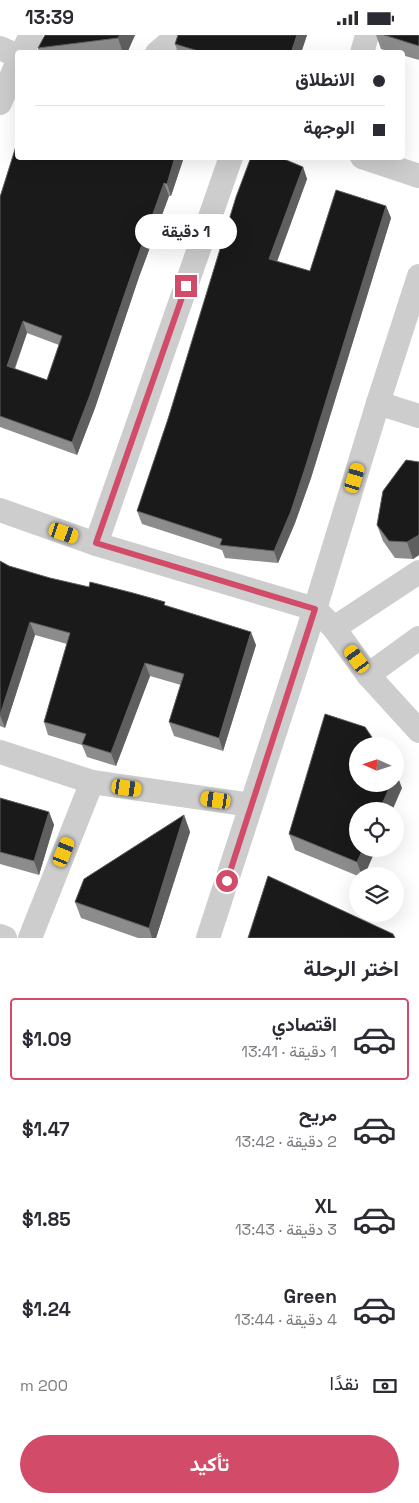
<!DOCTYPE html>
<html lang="ar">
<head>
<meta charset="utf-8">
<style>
  :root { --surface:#fff; --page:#f2f2f3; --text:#2b2b33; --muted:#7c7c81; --line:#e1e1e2; --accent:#d24c69 }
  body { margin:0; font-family:"Space Grotesk",Vazirmatn,sans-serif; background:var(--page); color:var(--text); direction:rtl; height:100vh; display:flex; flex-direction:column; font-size:19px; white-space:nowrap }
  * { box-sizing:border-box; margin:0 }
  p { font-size:16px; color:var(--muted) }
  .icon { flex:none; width:28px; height:28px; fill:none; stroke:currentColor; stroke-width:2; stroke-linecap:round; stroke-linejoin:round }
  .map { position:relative; height:903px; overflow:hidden; direction:ltr }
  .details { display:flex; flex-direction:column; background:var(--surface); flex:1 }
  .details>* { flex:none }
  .hud { position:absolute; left:15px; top:15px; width:390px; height:110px; border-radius:5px; box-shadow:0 5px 20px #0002; direction:rtl; display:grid; align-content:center; height:110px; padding:0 20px; background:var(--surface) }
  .needle { width:32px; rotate:273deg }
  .fabs { position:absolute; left:349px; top:702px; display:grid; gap:10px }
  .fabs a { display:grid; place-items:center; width:55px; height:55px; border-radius:50%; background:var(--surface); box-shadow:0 5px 20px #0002; font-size:25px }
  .end { position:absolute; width:22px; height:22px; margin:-11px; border:6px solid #d24c69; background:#fff; box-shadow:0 0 0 2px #fff }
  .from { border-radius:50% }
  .bubble { position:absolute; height:35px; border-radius:18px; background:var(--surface); box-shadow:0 5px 20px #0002; font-size:16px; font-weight:700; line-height:35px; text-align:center; direction:rtl }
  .car { position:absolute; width:15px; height:30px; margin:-15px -8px; border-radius:6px; box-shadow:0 0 4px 1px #0007; background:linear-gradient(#f5c518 24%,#345 0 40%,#f5c518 0 76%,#345 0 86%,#f5c518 0) }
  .hud b { display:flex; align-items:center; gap:18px; height:48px; font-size:19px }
  .hud b+b { border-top:1px solid var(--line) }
  .hud i { width:12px; height:12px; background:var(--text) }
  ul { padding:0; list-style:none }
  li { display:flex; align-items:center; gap:15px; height:82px; margin:0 10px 8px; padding:0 10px; border:2px solid transparent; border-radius:5px }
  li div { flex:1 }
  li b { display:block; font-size:19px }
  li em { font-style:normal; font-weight:700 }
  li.current { border-color:var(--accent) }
  li>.icon { width:45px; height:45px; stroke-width:1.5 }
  h2 { padding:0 20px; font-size:22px; line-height:60px }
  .pay { display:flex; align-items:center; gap:12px; height:55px; padding:0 20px; font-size:19px }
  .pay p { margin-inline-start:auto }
  .primary-button { display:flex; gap:10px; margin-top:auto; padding:10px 20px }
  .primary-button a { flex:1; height:58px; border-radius:30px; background:var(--accent); color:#fff; font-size:20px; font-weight:700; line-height:58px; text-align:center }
  .status { display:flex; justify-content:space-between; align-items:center; height:35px; padding:0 25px; background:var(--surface); direction:ltr }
  .status svg { height:14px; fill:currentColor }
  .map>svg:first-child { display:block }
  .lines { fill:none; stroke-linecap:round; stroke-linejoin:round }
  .street { stroke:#cdcdcd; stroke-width:24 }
  .wall { fill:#8c8c8c; fill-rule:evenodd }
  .shaded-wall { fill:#5f5f5f }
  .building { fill:#1a1a1a; stroke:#5f5f5f; fill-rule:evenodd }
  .route { stroke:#d24c69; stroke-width:6 }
</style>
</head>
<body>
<div class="status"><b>13:39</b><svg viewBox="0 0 49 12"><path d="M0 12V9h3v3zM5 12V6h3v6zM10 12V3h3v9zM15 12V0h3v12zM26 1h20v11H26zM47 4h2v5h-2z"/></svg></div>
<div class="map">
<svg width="419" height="903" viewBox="0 0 419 903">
  <rect width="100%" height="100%" fill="#fff"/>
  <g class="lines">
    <g class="street">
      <polyline points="0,13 18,21"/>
      <polyline points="22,18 31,0"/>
      <polyline points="157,18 178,0"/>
      <polyline points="362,18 367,0"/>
      <polyline points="0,68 18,26"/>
      <polyline points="362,122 419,141"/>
      <polyline points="378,368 419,381"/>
      <polyline points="0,475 96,509 315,574 334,593 368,640 419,696"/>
      <polyline points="96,509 231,122"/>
      <polyline points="334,593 419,537"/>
      <polyline points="368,640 419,603"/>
      <polyline points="0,717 92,747 251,770"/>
      <polyline points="0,901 5,903"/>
      <polyline points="30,903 92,747"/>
      <polyline points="208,903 315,574 378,368 419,241"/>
    </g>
  </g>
  <g class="wall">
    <polygon points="135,0 127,18 39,18 38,13"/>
    <polygon points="307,0 301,18 178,18 175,9"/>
    <polygon points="376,0 419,0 419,25 402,20 402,18 394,18 381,14"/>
    <path d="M18,122h166l-13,39h-2l-30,81 -44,131 -18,47 -77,-28v-230zM27,298l32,12 -12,35 -32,-11z"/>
    <polygon points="303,132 307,144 277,227 310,236 386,171 391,183 311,443 295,488 278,528 225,523 222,515 142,489 137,476 168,384"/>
    <polygon points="419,427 419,520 413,524 395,523 383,506 377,490"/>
    <polygon points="0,526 9,531 50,543 166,571 256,610 223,716 174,701 169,687 181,650 150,641 116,731 87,722 82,710 48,700 44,687 67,609 35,600 5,693 0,691"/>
    <polygon points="402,753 358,814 376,814 364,841 358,841 295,815 289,799"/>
    <polygon points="0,763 49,777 54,790 39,840 0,829"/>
    <polygon points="184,780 190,797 156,903 138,903 81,883 75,867"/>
  </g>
  <g class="shaded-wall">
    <polygon points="120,0 135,0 127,18 123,18 118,3"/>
    <polygon points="297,0 307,0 301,18 291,18"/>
    <polygon points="175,122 184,122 171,161 167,149"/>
    <polygon points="303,132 307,144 273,237 269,224"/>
    <polygon points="164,148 169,161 139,242 95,373 77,420 72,407 135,229"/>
    <polygon points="386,171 391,183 311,443 295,488 278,528 274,516"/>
    <polygon points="23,286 27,298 11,343 7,331"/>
    <polygon points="419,500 419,520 413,524 407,507"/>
    <polygon points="30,587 35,600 5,693 0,680"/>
    <polygon points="251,597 256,610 223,716 219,703"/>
    <polygon points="145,628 150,641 116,731 111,718"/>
    <polygon points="396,737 402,753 392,776 379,776 391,749 395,749 395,739"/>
    <polygon points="49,777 54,790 39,840 34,826"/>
    <polygon points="184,780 190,797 156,903 152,903 149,893"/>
    <polygon points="363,814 376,814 364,841 362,841 357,827"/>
  </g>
  <g class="building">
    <polygon points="45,0 120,0 118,3 38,13"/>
    <polygon points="178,0 297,0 291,18 215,18 211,16 211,18 205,18 175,9"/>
    <polygon points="384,0 419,0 419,11"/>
    <path d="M17,108l1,14h157l-8,27 -3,-1 -29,81 -45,131 -18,47 -72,-26v-219zM23,286l39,15 -15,44 -40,-14z"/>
    <polygon points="251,122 279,122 303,132 269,224 310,236 336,155 386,171 306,430 291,476 274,516 220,510 222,504 137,476 168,384 236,162"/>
    <polygon points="406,425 419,427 419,500 407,507 389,506 377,490 383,456"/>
    <polygon points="0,526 9,531 50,543 89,552 90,547 133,558 165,567 164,570 251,597 219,703 169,687 184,639 145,628 111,718 82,709 86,699 44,687 70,598 30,587 0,680"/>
    <polygon points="325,679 365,692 378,711 358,711 358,749 391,749 379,776 358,776 358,814 363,814 357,827 289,799"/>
    <polygon points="0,763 49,777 34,826 0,817"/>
    <polygon points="184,780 149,893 75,867 84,844"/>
    <polygon points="268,841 393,899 395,903 248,903"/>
  </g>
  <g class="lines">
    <polyline class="route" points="186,251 96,508 315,574 227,846"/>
  </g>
</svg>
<div class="fabs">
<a><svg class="needle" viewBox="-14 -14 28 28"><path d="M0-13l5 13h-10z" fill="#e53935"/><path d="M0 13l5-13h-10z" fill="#7c7c81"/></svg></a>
<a><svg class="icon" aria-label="locate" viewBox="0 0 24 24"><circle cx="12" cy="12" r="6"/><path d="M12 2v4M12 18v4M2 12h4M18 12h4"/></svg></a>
<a><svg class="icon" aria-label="layers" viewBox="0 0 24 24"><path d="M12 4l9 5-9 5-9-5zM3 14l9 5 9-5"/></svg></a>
</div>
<i class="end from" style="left:227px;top:846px"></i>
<i class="end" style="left:186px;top:251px"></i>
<div class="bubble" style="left:135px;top:179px;width:102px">1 دقيقة</div>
<i class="car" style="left:355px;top:443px;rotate:17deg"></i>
<i class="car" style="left:64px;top:498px;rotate:109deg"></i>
<i class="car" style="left:357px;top:624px;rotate:324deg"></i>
<i class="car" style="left:127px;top:753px;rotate:98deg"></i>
<i class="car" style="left:216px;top:765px;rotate:278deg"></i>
<i class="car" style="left:64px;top:817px;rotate:22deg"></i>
<div class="hud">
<b><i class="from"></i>الانطلاق</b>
<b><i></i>الوجهة</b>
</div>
</div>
<section class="details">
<h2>اختر الرحلة</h2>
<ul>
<li class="current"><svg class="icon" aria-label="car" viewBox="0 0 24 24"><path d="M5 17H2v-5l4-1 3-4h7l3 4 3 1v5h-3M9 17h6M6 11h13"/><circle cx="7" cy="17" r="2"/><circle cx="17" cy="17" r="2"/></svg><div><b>اقتصادي</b><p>1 دقيقة · 13:41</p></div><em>$1.09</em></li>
<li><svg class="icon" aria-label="car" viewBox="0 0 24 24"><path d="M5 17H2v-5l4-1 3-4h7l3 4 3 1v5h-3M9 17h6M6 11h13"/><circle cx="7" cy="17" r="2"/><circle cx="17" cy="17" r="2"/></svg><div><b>مريح</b><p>2 دقيقة · 13:42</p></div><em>$1.47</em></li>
<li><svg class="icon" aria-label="car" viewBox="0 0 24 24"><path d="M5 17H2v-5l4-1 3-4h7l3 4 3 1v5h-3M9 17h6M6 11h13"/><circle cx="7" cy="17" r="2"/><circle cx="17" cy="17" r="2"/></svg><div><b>XL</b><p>3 دقيقة · 13:43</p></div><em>$1.85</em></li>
<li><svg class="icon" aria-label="car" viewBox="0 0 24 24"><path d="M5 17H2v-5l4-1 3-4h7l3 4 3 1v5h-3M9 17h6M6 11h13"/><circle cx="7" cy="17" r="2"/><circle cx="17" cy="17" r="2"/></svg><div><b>Green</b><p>4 دقيقة · 13:44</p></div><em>$1.24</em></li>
</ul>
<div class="pay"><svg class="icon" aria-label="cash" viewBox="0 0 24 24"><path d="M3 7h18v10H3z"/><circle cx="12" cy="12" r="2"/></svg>نقدًا<p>200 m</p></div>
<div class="primary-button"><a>تأكيد</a></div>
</section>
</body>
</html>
